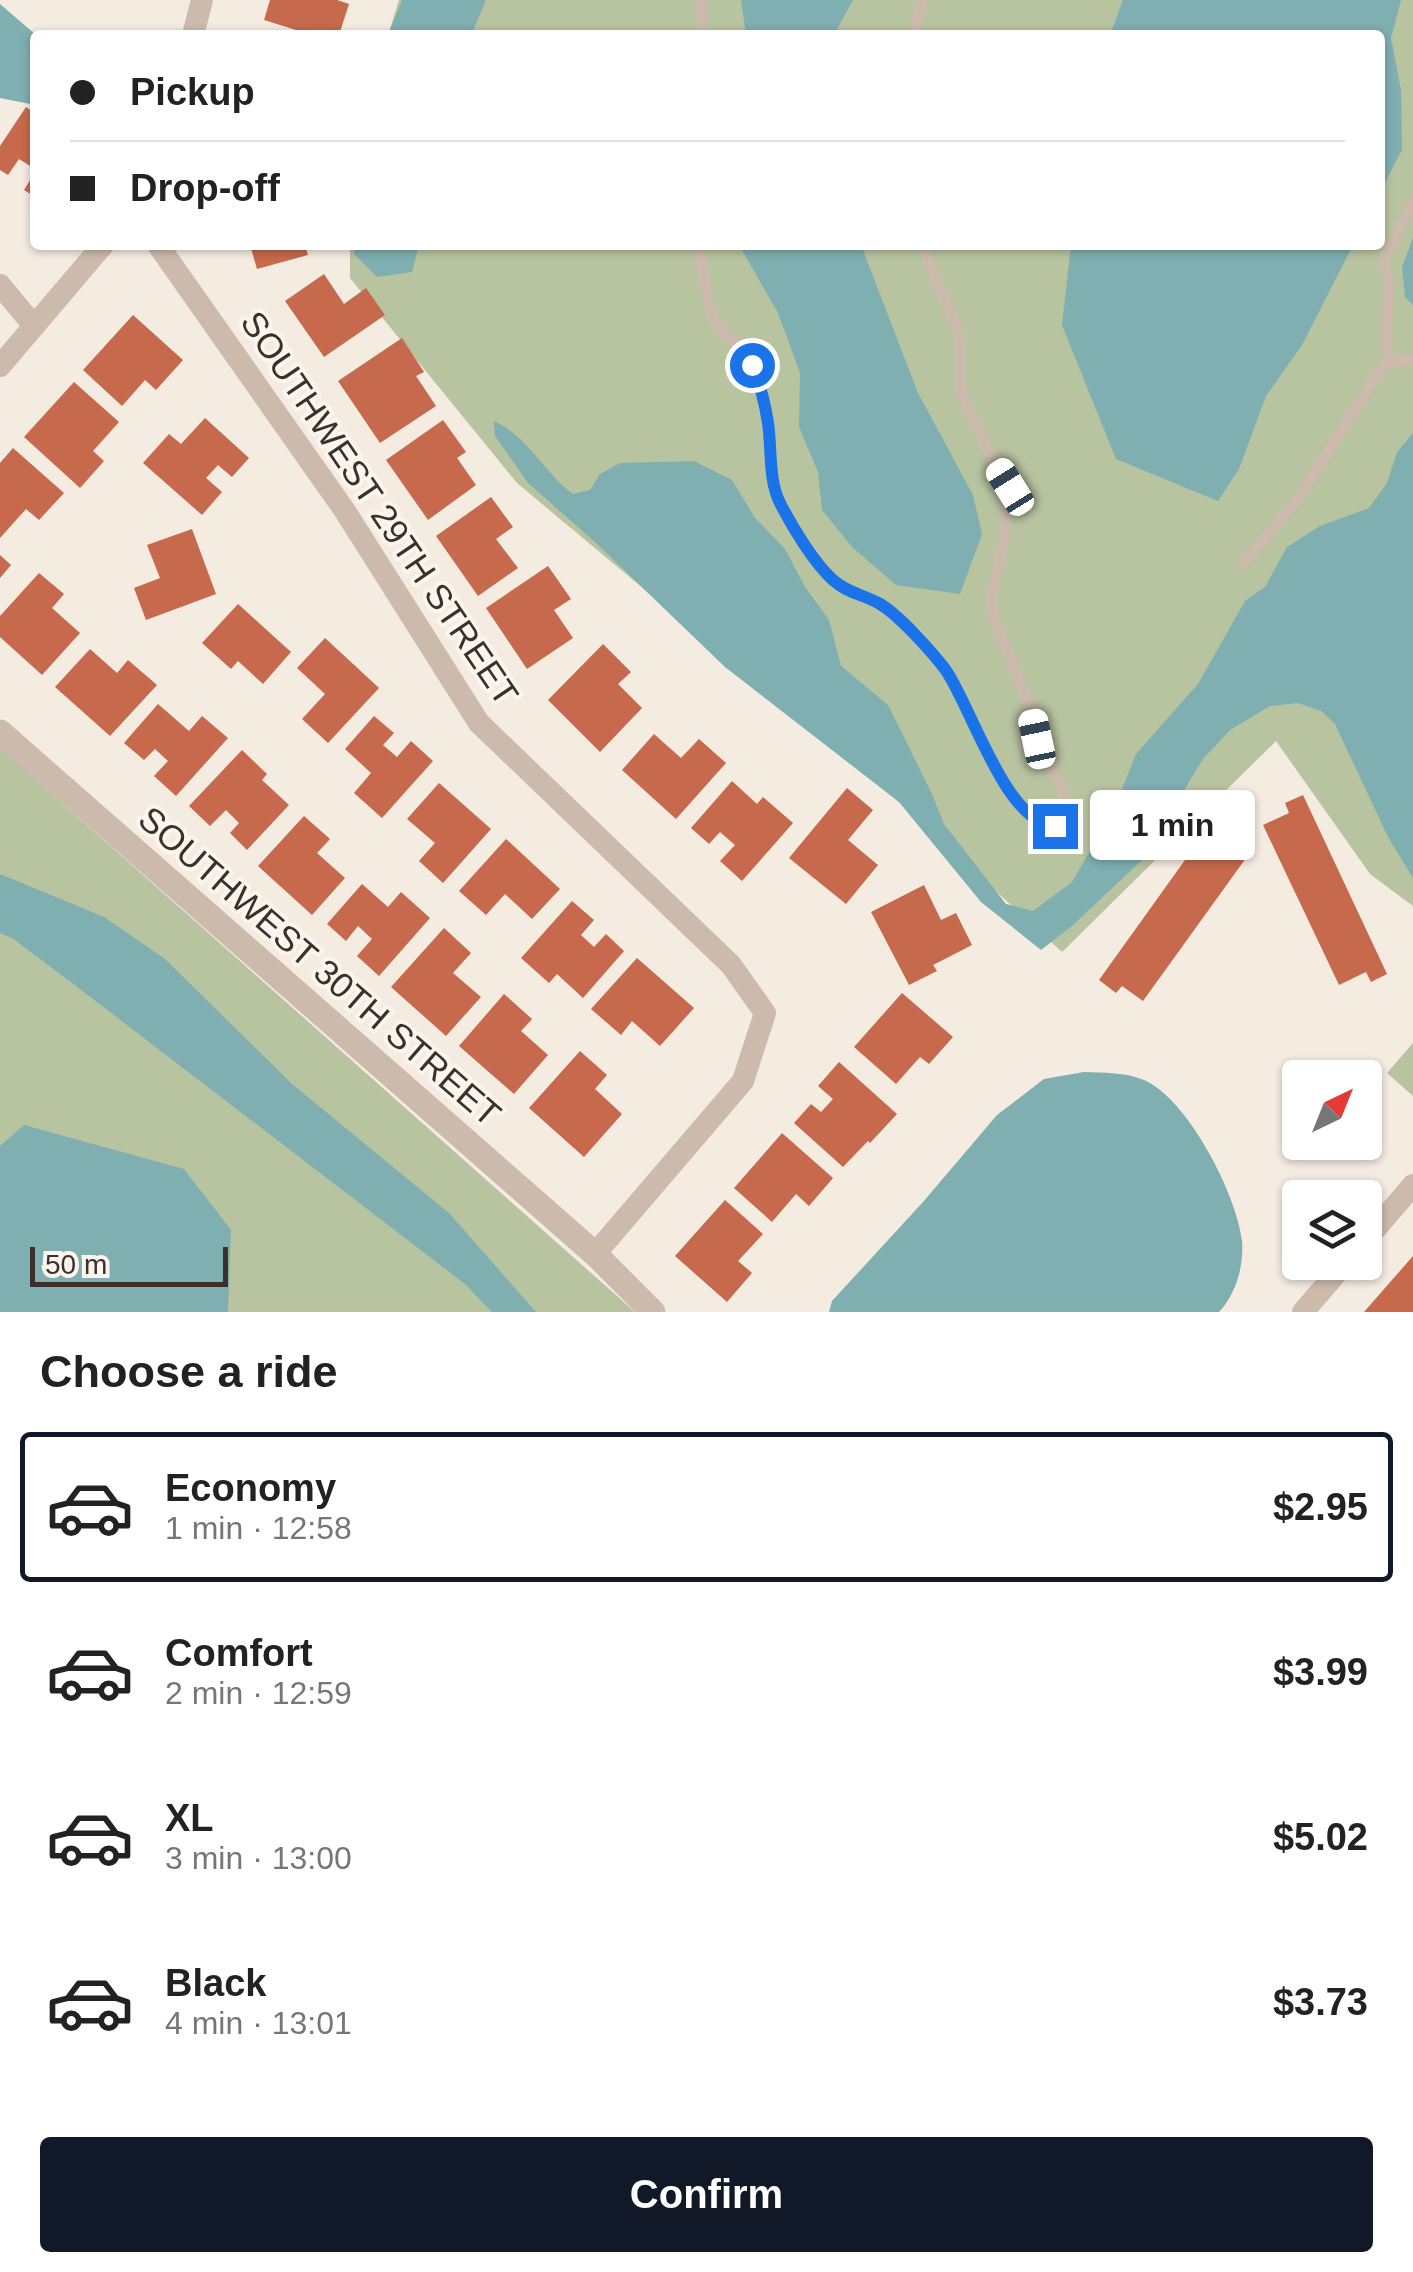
<!DOCTYPE html>
<html lang="en">
<head>
<meta charset="utf-8">
<style>
  :root { --surface:#fff; --page:#f6f6f6; --text:#222; --muted:#767676; --line:#e0e0e0; --accent:#111827 }
  body { margin:0; font-family:Helvetica,sans-serif; background:var(--page); color:var(--text); height:100vh; display:flex; flex-direction:column; font-size:38px; white-space:nowrap }
  * { box-sizing:border-box; margin:0 }
  p { font-size:32px; color:var(--muted) }
  .icon { flex:none; width:55px; height:55px; fill:none; stroke:currentColor; stroke-width:2; stroke-linecap:round; stroke-linejoin:round }
  .map { position:relative; height:1312px; overflow:hidden }
  .drawer { display:flex; flex-direction:column; background:var(--surface); flex:1 }
  .drawer>* { flex:none }
  .banner { position:absolute; left:30px; top:30px; width:1355px; height:220px; border-radius:10px; box-shadow:0 2px 8px #0004; display:grid; align-content:center; height:220px; padding:0 40px; background:var(--surface) }
  .needle { width:65px; rotate:43deg }
  .fabs { position:absolute; left:1282px; top:1060px; display:grid; gap:20px }
  .fabs a { display:grid; place-items:center; width:100px; height:100px; border-radius:10px; background:var(--surface); box-shadow:0 2px 8px #0004; font-size:50px }
  .scale { position:absolute; left:30px; bottom:25px; width:198px; box-sizing:border-box; padding-left:10px; border:5px solid #3b302b; border-top:0; font-size:28px; line-height:35px; white-space:nowrap; color:#3b302b; -webkit-text-stroke:8px #fbf5ee; paint-order:stroke }
  .end { position:absolute; width:45px; height:45px; margin:-22px; border:12px solid #1a73e8; background:#fff; box-shadow:0 0 0 5px #fff }
  .from { border-radius:50% }
  .bubble { position:absolute; height:70px; border-radius:10px; background:var(--surface); box-shadow:0 2px 8px #0004; font-size:32px; font-weight:600; line-height:70px; text-align:center }
  .car { position:absolute; width:30px; height:60px; margin:-30px -15px; border-radius:12px; box-shadow:0 0 8px 2px #0007; background:linear-gradient(#fff 24%,#345 0 40%,#fff 0 76%,#345 0 86%,#fff 0) }
  .banner b { display:flex; align-items:center; gap:35px; height:95px; font-size:38px }
  .banner b+b { border-top:2px solid var(--line) }
  .banner i { width:25px; height:25px; background:var(--text) }
  ul { padding:0; list-style:none }
  li { display:flex; align-items:center; gap:30px; height:150px; margin:0 20px 15px; padding:0 20px; border:5px solid transparent; border-radius:10px }
  li div { flex:1 }
  li b { display:block; font-size:38px }
  li em { font-style:normal; font-weight:600 }
  li.current { border-color:var(--accent) }
  li>.icon { width:90px; height:90px; stroke-width:1.5 }
  h2 { padding:0 40px; font-size:45px; line-height:120px }
  .action { display:flex; gap:20px; margin-top:auto; padding:20px 40px }
  .action a { flex:1; height:115px; border-radius:10px; background:var(--accent); color:#fff; font-size:40px; font-weight:600; line-height:115px; text-align:center }
  .map>svg:first-child { display:block }
  .green { fill:#b8c3a0 }
  .water { fill:#7fafb1 }
  .building { fill:#c6694c }
  .lines { fill:none; stroke-linecap:round; stroke-linejoin:round }
  .service { stroke:#ccbbac; stroke-width:11 }
  .minor { stroke:#ccbbac; stroke-width:22 }
  .tertiary { stroke:#ccbbac; stroke-width:25 }
  .route { stroke:#1a73e8; stroke-width:12 }
  .labels { text-anchor:middle; dominant-baseline:central; stroke-width:8; stroke-linejoin:round; paint-order:stroke }
  .street-label { font-size:35px; fill:#3b302b; stroke:#fbf5ee }
</style>
</head>
<body>
<div class="map">
<svg width="1413" height="1312" viewBox="0 0 1413 1312">
  <rect width="100%" height="100%" fill="#f4ebe1"/>
  <g class="green">
    <polygon points="399,0 1413,0 1413,906 1370,874 1276,741 1062,952 906,808 517,483 350,278 350,245 1380,245 1380,35 388,35"/>
    <polygon points="0,748 8,755 635,1312 0,1312"/>
    <polygon points="1413,1043 1413,1096 1387,1073"/>
  </g>
  <g class="water">
    <polygon points="402,0 486,0 471,35 388,35"/>
    <polygon points="741,0 853,0 834,35 746,35"/>
    <polygon points="1123,0 1401,0 1391,38 1401,90 1402,150 1380,192 1380,35 1110,35"/>
    <polygon points="0,4 36,35 35,105 0,98"/>
    <polygon points="1413,238 1413,305 1405,297 1402,267"/>
    <polygon points="355,245 419,245 412,272 377,277 354,254"/>
    <polygon points="739,245 861,245 918,393 973,495 982,534 960,594 896,585 852,547 822,510 818,472 799,427 800,373 778,313"/>
    <polygon points="1071,245 1353,245 1302,345 1266,396 1239,469 1218,501 1116,459 1062,325"/>
    <path d="M494,421c36,17 49,51 79,73l17,-4 10,-16 20,-11 74,-2 38,19 23,38 30,31 20,38 24,33 12,46 47,39 44,89 12,30 62,80 27,7 39,-29 41,-71 23,-57 62,-70 47,-83 20,-14 22,-40 33,-21 49,-18 18,-25 10,-31 16,-19v445l-25,-41 -53,-113 -14,-13 -23,-8 -28,3 -40,24 -27,29 -62,102 -68,64 -32,25 -60,-48 -82,-100 -174,-135 -129,-124 -68,-60 -33,-47z"/>
    <polygon points="0,874 104,917 165,959 292,1084 449,1213 536,1312 492,1312 465,1284 76,986 12,938 0,933"/>
    <path d="M1084,1072c20,1 41,0 60,8 44,19 93,115 98,161 2,25 -6,53 -23,71h-390l3,-11 91,-99 74,-87 47,-36z"/>
    <polygon points="24,1125 184,1169 231,1230 228,1312 0,1312 0,1146"/>
  </g>
  <g class="building">
    <polygon points="270,0 337,0 349,4 339,35 312,35 264,20"/>
    <polygon points="26,107 35,113 35,169 19,159 8,175 0,170 0,146"/>
    <polygon points="35,172 35,197 24,190"/>
    <polygon points="250,245 305,245 308,255 257,269"/>
    <polygon points="324,274 344,304 366,288 385,315 324,357 285,301"/>
    <polygon points="133,315 183,360 156,390 145,380 122,406 83,370"/>
    <polygon points="402,338 424,372 416,376 436,406 380,443 338,381"/>
    <polygon points="74,382 119,422 93,451 104,461 80,488 24,437"/>
    <polygon points="205,418 249,458 232,477 218,465 206,478 222,492 202,515 143,463 169,434 181,444"/>
    <polygon points="443,420 466,452 457,458 476,485 428,520 386,460"/>
    <polygon points="13,448 64,493 39,520 26,509 0,538 0,463"/>
    <polygon points="491,497 513,527 496,539 518,568 478,596 436,536"/>
    <polygon points="192,529 216,594 146,620 134,588 160,578 147,545"/>
    <polygon points="0,555 11,565 0,578"/>
    <polygon points="548,566 571,599 554,610 573,638 527,669 486,608"/>
    <polygon points="39,573 64,594 52,608 80,633 42,675 0,637 0,616"/>
    <polygon points="238,604 291,652 263,684 238,661 231,669 202,643"/>
    <polygon points="325,638 379,688 328,743 302,719 325,694 297,668"/>
    <polygon points="603,644 631,672 618,684 642,708 600,752 548,700"/>
    <polygon points="90,649 117,673 128,660 157,685 110,736 55,687"/>
    <polygon points="158,704 189,731 202,716 228,738 176,796 154,776 168,761 155,749 144,760 124,743"/>
    <polygon points="374,716 394,733 383,745 397,757 411,741 433,761 382,818 354,793 371,773 345,749"/>
    <polygon points="654,734 681,758 699,739 726,763 676,819 622,770"/>
    <polygon points="242,750 267,774 262,780 289,805 247,850 230,833 239,823 226,810 210,826 189,806"/>
    <polygon points="732,781 757,804 763,797 793,823 742,881 720,861 735,845 720,832 709,844 691,828"/>
    <polygon points="439,783 491,829 443,883 419,861 435,843 407,819"/>
    <polygon points="847,788 873,810 848,840 878,865 846,904 789,858"/>
    <polygon points="1303,795 1387,974 1371,982 1366,972 1339,985 1263,825 1289,813 1285,803"/>
    <polygon points="304,816 330,839 317,853 345,878 312,915 258,866"/>
    <polygon points="1213,821 1229,832 1223,841 1246,858 1143,1001 1122,986 1116,993 1099,980"/>
    <polygon points="506,839 560,889 532,919 505,894 486,915 459,891"/>
    <polygon points="362,884 388,907 401,892 430,918 379,976 357,956 372,939 358,926 346,941 327,924"/>
    <polygon points="924,885 941,920 956,913 972,945 933,965 937,971 909,985 871,912"/>
    <polygon points="572,901 594,920 581,935 594,947 606,934 624,951 583,998 557,974 549,983 521,958"/>
    <polygon points="444,928 471,953 453,973 481,997 446,1036 391,987"/>
    <polygon points="637,958 694,1008 660,1046 632,1021 621,1035 591,1009"/>
    <polygon points="902,993 953,1037 929,1064 920,1057 896,1084 854,1047"/>
    <polygon points="504,994 532,1019 521,1031 548,1055 514,1094 459,1046"/>
    <polygon points="580,1051 607,1075 595,1089 622,1114 584,1157 529,1108"/>
    <polygon points="839,1062 897,1114 870,1143 868,1141 843,1167 794,1123 811,1104 821,1112 833,1099 818,1086"/>
    <polygon points="782,1133 833,1178 809,1206 796,1194 772,1222 734,1188"/>
    <polygon points="725,1200 763,1234 738,1261 752,1273 727,1302 675,1256"/>
    <polygon points="1413,1256 1413,1312 1364,1312"/>
  </g>
  <g class="lines">
    <g class="service">
      <polyline points="701,0 703,35"/>
      <polyline points="914,35 922,0"/>
      <path d="M697,245c8,24 7,51 17,74 4,10 12,15 20,23 12,12 22,28 27,44 10,35 5,91 20,119 12,23 33,57 52,75 14,12 31,15 47,24 20,11 60,56 72,77 19,33 56,132 93,144 8,2 14,-1 21,-5l3,-13 -9,-23 -23,-45 -7,-32 -36,-88 -3,-17 15,-74 4,-41 -20,-31 -30,-67v-44l-2,-14 -30,-71 -3,-15"/>
      <polyline points="1390,363 1386,342 1389,286 1384,259 1413,203"/>
      <polyline points="1242,565 1300,496 1380,370 1390,363 1413,358"/>
    </g>
    <g class="minor">
      <polyline points="193,35 202,0"/>
      <polyline points="158,245 345,511 479,723 731,965 765,1013 743,1081 595,1254"/>
      <polyline points="0,285 34,326"/>
      <polyline points="0,366 103,245"/>
      <polyline points="1365,1241 1413,1185"/>
      <polyline points="1303,1312 1346,1262"/>
    </g>
    <polyline class="tertiary" points="0,732 595,1254 653,1312"/>
  </g>
  <g class="lines">
    <path class="route" d="M752,365c8,19 13,38 16,58 4,27 0,58 13,82 12,23 33,58 52,75 14,13 32,15 47,24 19,11 51,47 65,65 26,36 60,154 110,157"/>
  </g>
  <g class="labels">
    <g class="street-label">
      <text transform="translate(380 508) rotate(56)">SOUTHWEST 29TH STREET</text>
      <text transform="translate(320 966) rotate(41)">SOUTHWEST 30TH STREET</text>
    </g>
  </g>
</svg>
<div class="fabs">
<a><svg class="needle" viewBox="-14 -14 28 28"><path d="M0-13l5 13h-10z" fill="#e53935"/><path d="M0 13l5-13h-10z" fill="#767676"/></svg></a>
<a><svg class="icon" aria-label="layers" viewBox="0 0 24 24"><path d="M12 4l9 5-9 5-9-5zM3 14l9 5 9-5"/></svg></a>
</div>
<div class="scale">50 m</div>
<i class="end from" style="left:752px;top:365px"></i>
<i class="end" style="left:1055px;top:826px"></i>
<div class="bubble" style="left:1090px;top:790px;width:165px">1 min</div>
<i class="car" style="left:1010px;top:487px;rotate:328deg"></i>
<i class="car" style="left:1037px;top:739px;rotate:348deg"></i>
<div class="banner">
<b><i class="from"></i>Pickup</b>
<b><i></i>Drop-off</b>
</div>
</div>
<section class="drawer">
<h2>Choose a ride</h2>
<ul>
<li class="current"><svg class="icon" aria-label="car" viewBox="0 0 24 24"><path d="M5 17H2v-5l4-1 3-4h7l3 4 3 1v5h-3M9 17h6M6 11h13"/><circle cx="7" cy="17" r="2"/><circle cx="17" cy="17" r="2"/></svg><div><b>Economy</b><p>1 min · 12:58</p></div><em>$2.95</em></li>
<li><svg class="icon" aria-label="car" viewBox="0 0 24 24"><path d="M5 17H2v-5l4-1 3-4h7l3 4 3 1v5h-3M9 17h6M6 11h13"/><circle cx="7" cy="17" r="2"/><circle cx="17" cy="17" r="2"/></svg><div><b>Comfort</b><p>2 min · 12:59</p></div><em>$3.99</em></li>
<li><svg class="icon" aria-label="car" viewBox="0 0 24 24"><path d="M5 17H2v-5l4-1 3-4h7l3 4 3 1v5h-3M9 17h6M6 11h13"/><circle cx="7" cy="17" r="2"/><circle cx="17" cy="17" r="2"/></svg><div><b>XL</b><p>3 min · 13:00</p></div><em>$5.02</em></li>
<li><svg class="icon" aria-label="car" viewBox="0 0 24 24"><path d="M5 17H2v-5l4-1 3-4h7l3 4 3 1v5h-3M9 17h6M6 11h13"/><circle cx="7" cy="17" r="2"/><circle cx="17" cy="17" r="2"/></svg><div><b>Black</b><p>4 min · 13:01</p></div><em>$3.73</em></li>
</ul>
<div class="action"><a>Confirm</a></div>
</section>
</body>
</html>
